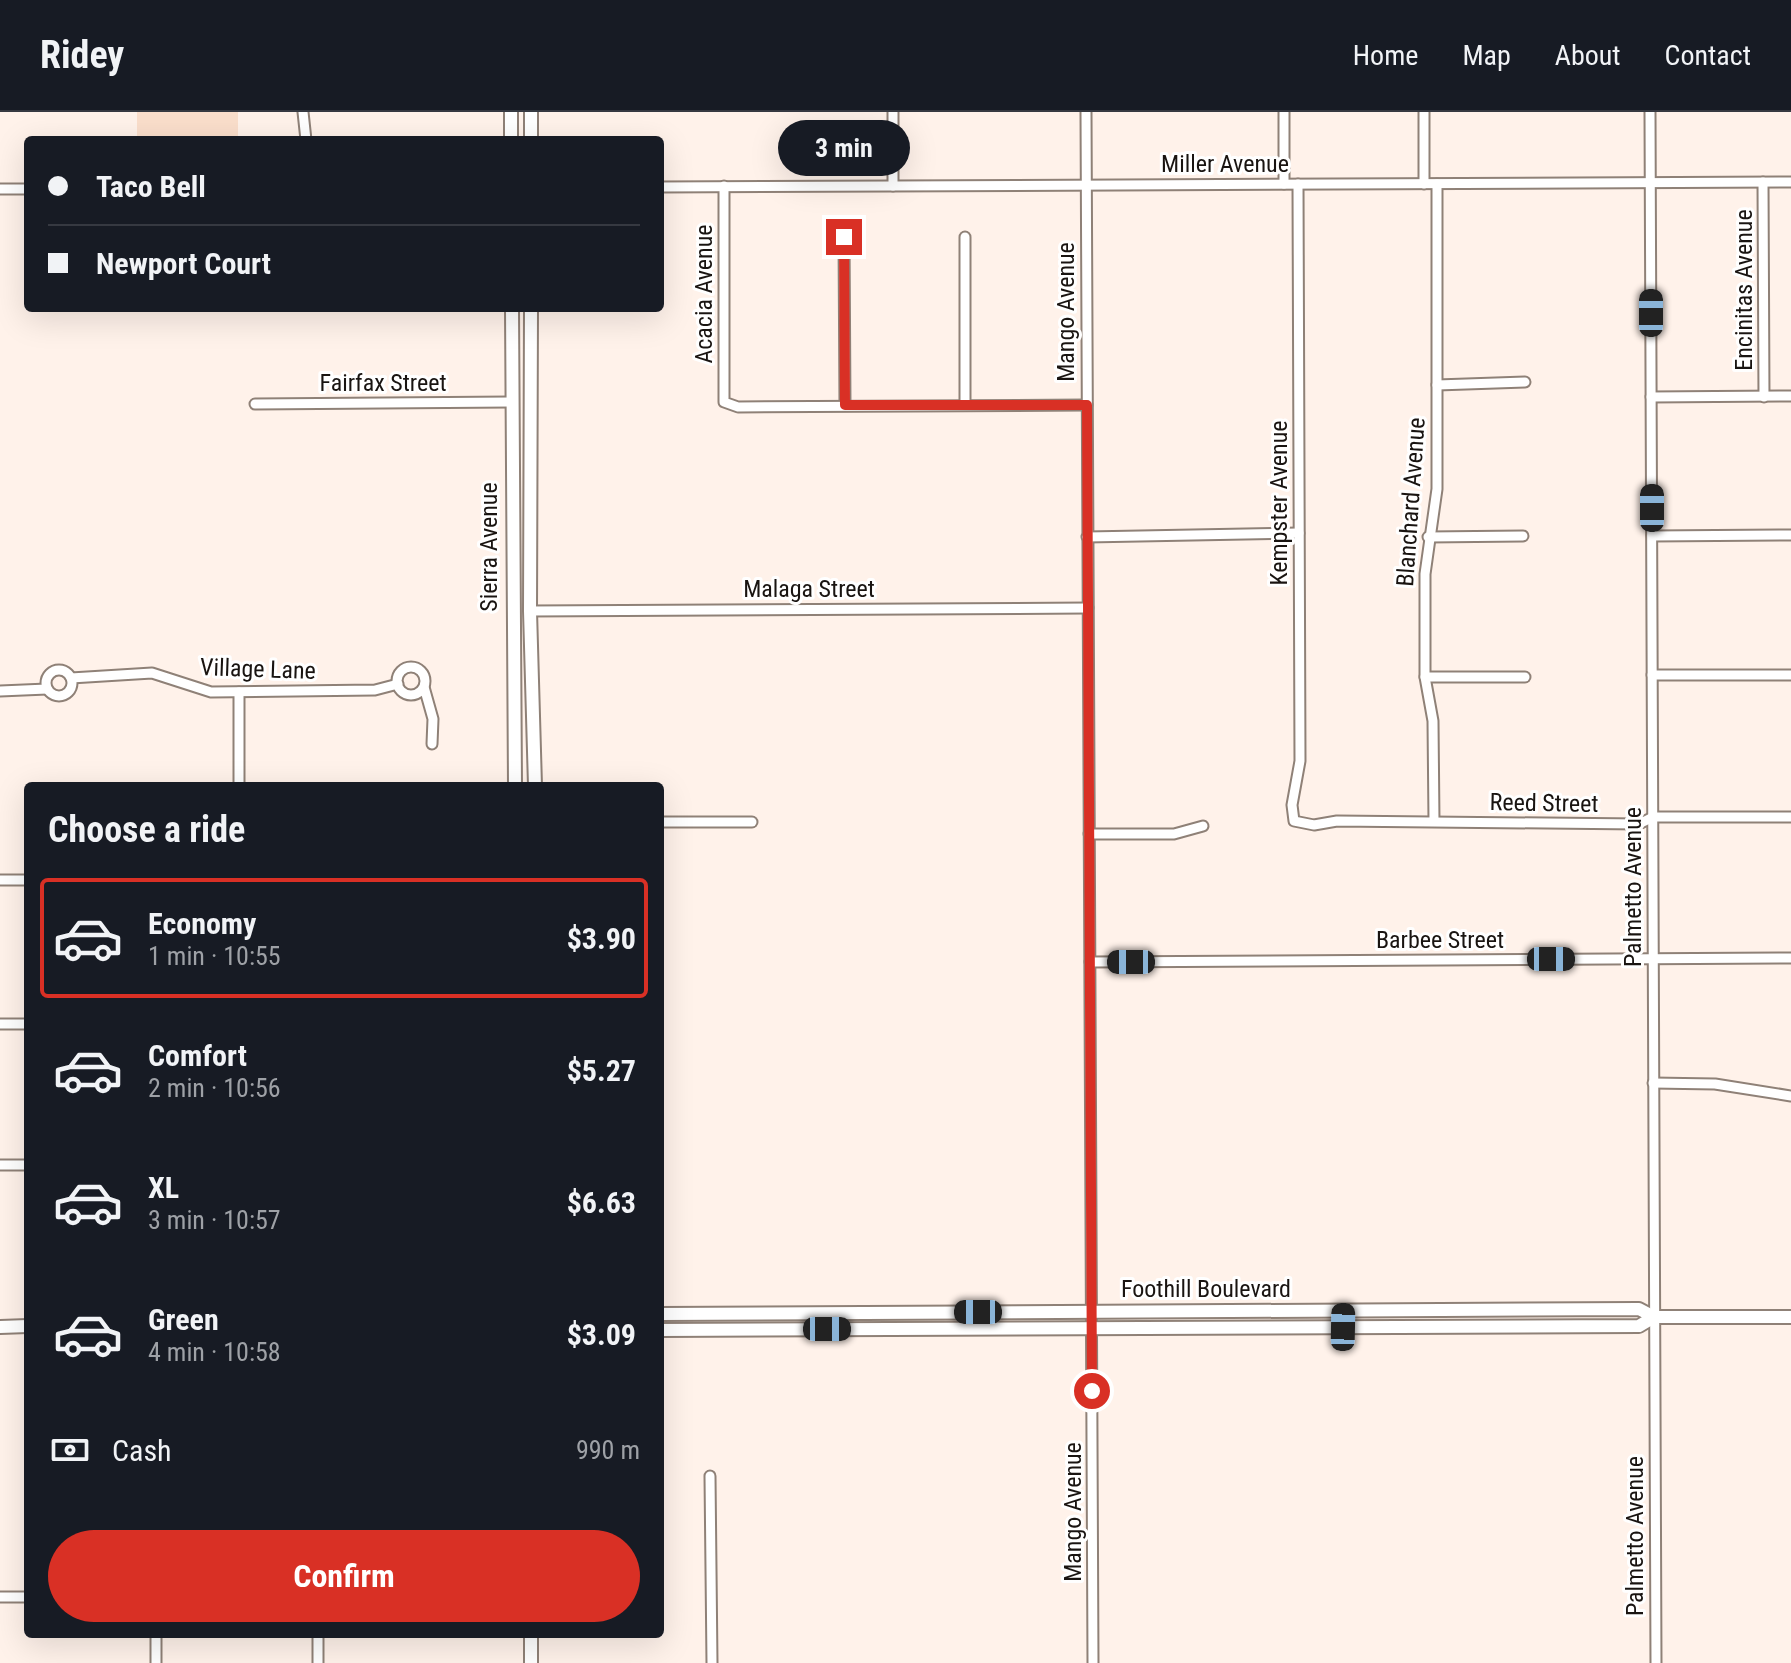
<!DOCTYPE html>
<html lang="en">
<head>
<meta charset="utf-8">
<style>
  :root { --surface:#171b24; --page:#242831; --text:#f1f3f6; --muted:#9ea1a6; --line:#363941; --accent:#d93025 }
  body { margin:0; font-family:"Roboto Condensed",sans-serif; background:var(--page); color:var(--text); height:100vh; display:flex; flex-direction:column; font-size:30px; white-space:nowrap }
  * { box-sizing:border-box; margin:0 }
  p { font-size:26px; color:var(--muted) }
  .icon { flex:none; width:44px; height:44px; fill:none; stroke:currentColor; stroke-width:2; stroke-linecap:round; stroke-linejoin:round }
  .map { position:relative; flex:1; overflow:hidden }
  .sheet { position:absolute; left:24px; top:670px; width:640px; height:856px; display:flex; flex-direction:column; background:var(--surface); border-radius:8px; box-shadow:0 8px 32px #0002 }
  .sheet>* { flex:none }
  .guide { position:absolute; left:24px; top:24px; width:640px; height:176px; border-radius:8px; box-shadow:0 8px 32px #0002; display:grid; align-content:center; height:176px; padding:0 24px; background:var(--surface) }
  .end { position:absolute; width:36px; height:36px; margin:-18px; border:10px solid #d93025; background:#fff; box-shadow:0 0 0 4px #fff }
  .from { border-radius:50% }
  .bubble { position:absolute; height:56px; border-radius:28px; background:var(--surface); box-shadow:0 8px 32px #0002; font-size:26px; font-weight:700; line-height:56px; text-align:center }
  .car { position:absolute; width:24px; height:48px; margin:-24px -12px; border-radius:10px; box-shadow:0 0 6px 2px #0007; background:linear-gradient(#222 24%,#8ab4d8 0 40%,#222 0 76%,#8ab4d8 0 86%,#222 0) }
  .guide b { display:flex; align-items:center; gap:28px; height:76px; font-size:30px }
  .guide b+b { border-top:2px solid var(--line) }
  .guide i { width:20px; height:20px; background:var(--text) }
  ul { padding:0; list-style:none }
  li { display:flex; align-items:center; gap:24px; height:120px; margin:0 16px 12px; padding:0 8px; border:4px solid transparent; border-radius:8px }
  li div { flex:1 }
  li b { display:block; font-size:30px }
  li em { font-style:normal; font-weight:700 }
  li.selected { border-color:var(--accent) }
  li>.icon { width:72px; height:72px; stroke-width:1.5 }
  h2 { padding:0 24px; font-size:36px; line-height:96px }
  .pay { display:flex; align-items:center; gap:20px; height:88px; padding:0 24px; font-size:30px }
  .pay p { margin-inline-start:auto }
  .button { display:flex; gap:16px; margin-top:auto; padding:16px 24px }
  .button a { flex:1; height:92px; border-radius:48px; background:var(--accent); color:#fff; font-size:32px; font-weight:700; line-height:92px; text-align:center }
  header { display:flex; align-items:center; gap:48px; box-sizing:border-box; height:112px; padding:0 40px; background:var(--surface); border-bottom:2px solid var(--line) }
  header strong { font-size:38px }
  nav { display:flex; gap:44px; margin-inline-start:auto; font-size:28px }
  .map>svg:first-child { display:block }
  .green { fill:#fadecb }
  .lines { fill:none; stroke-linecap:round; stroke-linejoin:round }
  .minor-casing { stroke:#8f8177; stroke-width:13 }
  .major-casing { stroke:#8f8177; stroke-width:16 }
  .minor { stroke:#fff; stroke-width:9 }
  .major { stroke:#fff; stroke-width:12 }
  .route { stroke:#d93025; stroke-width:10 }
  .labels { text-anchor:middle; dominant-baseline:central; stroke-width:6; stroke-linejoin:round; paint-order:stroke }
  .street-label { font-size:24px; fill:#191411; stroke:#fff }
</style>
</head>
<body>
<header>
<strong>Ridey</strong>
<nav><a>Home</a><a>Map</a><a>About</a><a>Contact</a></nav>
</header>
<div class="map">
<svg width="1791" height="1551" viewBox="0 0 1791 1551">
  <rect width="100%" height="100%" fill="#fff2ea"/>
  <rect class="green" x="137" y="0" width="101" height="28"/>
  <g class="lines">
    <g class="minor-casing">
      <g id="minor">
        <polyline points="303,0 306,28"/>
        <polyline points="893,0 893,74"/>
        <polyline points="1086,0 1093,1551"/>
        <polyline points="1284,0 1284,72"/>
        <polyline points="1424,0 1424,72"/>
        <polyline points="1650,0 1656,1551"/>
        <polyline points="1763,70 1764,285"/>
        <polyline points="1298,72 1300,649 1292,693 1294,709 1314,713 1337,709 1639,712 1653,705 1791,705"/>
        <polyline points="724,74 724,290 738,295 1087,293"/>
        <polyline points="660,75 1791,70"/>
        <polyline points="0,77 28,77"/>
        <polyline points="844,125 845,293"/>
        <polyline points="965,125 965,293"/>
        <polyline points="1437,273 1525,270"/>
        <polyline points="1651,285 1791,284"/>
        <polyline points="255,292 512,290"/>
        <polyline points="1652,424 1791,423"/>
        <polyline points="1087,425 1299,421"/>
        <polyline points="1428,425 1523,424"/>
        <polyline points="530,499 1088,496"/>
        <circle cx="411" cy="569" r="14"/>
        <circle cx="59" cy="571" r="13"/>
        <polyline points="1652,563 1791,563"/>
        <polyline points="1425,565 1525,565"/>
        <polyline points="71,566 152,561 211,580 375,578 398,572"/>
        <polyline points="424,575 433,607 432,632"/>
        <polyline points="0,579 47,577"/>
        <polyline points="239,580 239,674"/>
        <polyline points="1434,709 1433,609 1425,565 1425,462 1437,377 1437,72"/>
        <polyline points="660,710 752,710"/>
        <polyline points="1089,722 1174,722 1203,714"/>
        <polyline points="0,768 28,768"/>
        <polyline points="1090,850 1791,846"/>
        <polyline points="0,912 28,912"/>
        <polyline points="1653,971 1715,972 1791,984"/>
        <polyline points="0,1053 28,1053"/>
        <polyline points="710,1364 712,1551"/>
        <polyline points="0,1485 28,1485"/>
        <polyline points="156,1522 156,1551"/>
        <polyline points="318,1522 318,1551"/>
      </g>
    </g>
    <g class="major-casing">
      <g id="major">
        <polyline points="531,0 531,28"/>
        <polyline points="511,28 511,0"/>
        <polyline points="512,196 515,674"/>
        <polyline points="531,196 530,499 535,674"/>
        <polyline points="660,1202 1639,1197 1654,1205 1791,1205"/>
        <polyline points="0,1215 28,1214"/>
        <polyline points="660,1218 1639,1214 1654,1205"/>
        <polyline points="531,1522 531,1551"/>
      </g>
    </g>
    <use href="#minor" class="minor"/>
    <use href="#major" class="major"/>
  </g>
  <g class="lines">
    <polyline class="route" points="844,125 845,293 1087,293 1092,1279"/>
  </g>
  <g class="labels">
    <g class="street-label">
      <text x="1225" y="52">Miller Avenue</text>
      <text transform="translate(1744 178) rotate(-90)">Encinitas Avenue</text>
      <text transform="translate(704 182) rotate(-90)">Acacia Avenue</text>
      <text transform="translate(1066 200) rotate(-90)">Mango Avenue</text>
      <text x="383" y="271">Fairfax Street</text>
      <text transform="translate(1411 390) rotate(-86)">Blanchard Avenue</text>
      <text transform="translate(1279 391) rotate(-90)">Kempster Avenue</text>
      <text transform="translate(489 435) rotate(-90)">Sierra Avenue</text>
      <text x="809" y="477">Malaga Street</text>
      <text transform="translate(258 557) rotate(2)">Village Lane</text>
      <text transform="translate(1544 691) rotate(1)">Reed Street</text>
      <text transform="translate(1633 775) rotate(-90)">Palmetto Avenue</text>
      <text x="1440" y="828">Barbee Street</text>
      <text x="1206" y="1177">Foothill Boulevard</text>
      <text transform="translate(1073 1400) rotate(-90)">Mango Avenue</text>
      <text transform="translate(1635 1424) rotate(-90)">Palmetto Avenue</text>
    </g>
  </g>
</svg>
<i class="end from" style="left:1092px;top:1279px"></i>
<i class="end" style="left:844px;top:125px"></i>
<div class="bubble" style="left:778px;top:8px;width:132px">3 min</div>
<i class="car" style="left:1651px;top:201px;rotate:0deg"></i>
<i class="car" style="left:1652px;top:396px;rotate:0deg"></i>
<i class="car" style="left:1551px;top:847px;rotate:90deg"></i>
<i class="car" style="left:1131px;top:850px;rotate:270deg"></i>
<i class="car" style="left:978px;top:1200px;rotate:270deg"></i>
<i class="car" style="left:1343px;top:1215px;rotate:1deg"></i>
<i class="car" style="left:827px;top:1217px;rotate:90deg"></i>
<div class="guide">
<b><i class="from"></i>Taco Bell</b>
<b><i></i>Newport Court</b>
</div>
<section class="sheet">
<h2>Choose a ride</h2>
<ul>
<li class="selected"><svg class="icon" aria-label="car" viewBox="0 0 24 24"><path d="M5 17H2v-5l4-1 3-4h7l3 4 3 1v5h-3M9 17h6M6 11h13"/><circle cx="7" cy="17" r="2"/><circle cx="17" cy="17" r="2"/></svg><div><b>Economy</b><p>1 min · 10:55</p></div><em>$3.90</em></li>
<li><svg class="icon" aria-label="car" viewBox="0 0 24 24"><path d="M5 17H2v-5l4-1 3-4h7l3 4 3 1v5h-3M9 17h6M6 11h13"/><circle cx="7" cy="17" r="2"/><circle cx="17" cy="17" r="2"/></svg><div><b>Comfort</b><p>2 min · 10:56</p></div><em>$5.27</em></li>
<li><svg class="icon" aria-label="car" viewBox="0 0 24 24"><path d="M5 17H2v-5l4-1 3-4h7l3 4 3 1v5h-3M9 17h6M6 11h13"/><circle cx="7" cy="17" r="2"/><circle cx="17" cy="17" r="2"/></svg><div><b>XL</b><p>3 min · 10:57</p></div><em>$6.63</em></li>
<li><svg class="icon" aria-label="car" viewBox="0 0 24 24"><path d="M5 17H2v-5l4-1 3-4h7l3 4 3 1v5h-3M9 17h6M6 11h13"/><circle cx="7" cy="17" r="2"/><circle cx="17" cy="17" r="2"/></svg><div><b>Green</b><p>4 min · 10:58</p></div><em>$3.09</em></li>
</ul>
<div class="pay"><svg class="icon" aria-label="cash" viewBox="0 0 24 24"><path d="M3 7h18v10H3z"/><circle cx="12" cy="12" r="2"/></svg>Cash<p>990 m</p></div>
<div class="button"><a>Confirm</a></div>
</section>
</div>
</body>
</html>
